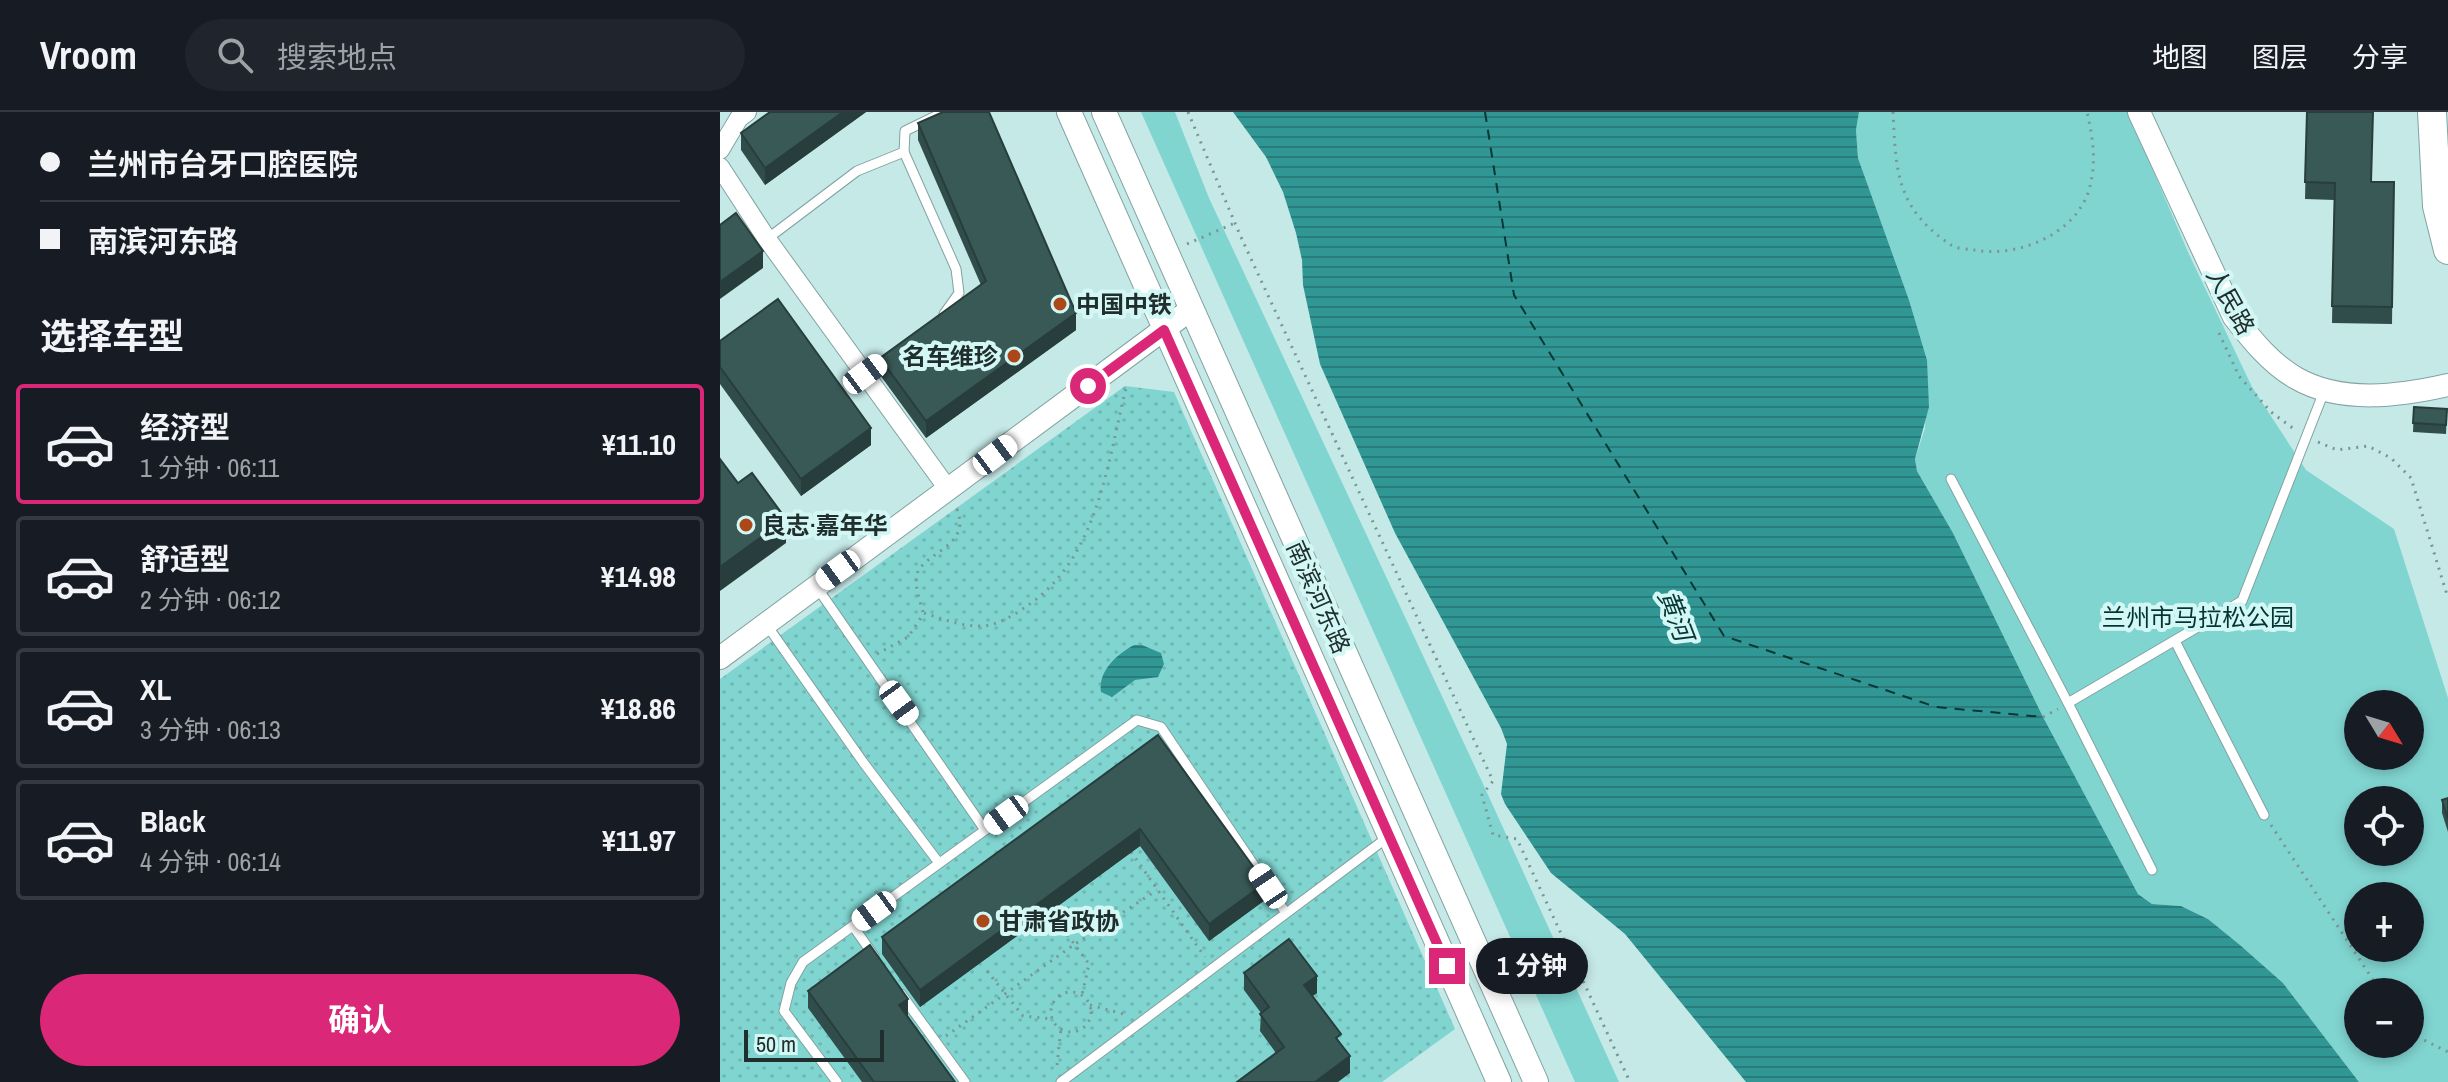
<!DOCTYPE html>
<html lang="zh">
<head>
<meta charset="utf-8">
<style>
  :root { --surface:#171b24; --page:#20242c; --text:#f1f3f6; --muted:#9ea1a6; --line:#363941; --accent:#db2777 }
  body { margin:0; font-family:"Archivo Narrow","Noto Sans SC",sans-serif; background:var(--page); color:var(--text); height:100vh; display:flex; flex-direction:column; font-size:30px; white-space:nowrap }
  * { box-sizing:border-box; margin:0 }
  p { font-size:26px; color:var(--muted) }
  .icon { flex:none; width:44px; height:44px; fill:none; stroke:currentColor; stroke-width:2; stroke-linecap:round; stroke-linejoin:round }
  .map { position:relative; flex:1; overflow:hidden }
  .sheet { display:flex; flex-direction:column; background:var(--surface); width:720px }
  .sheet>* { flex:none }
  .banner { display:grid; align-content:center; height:176px; padding:0 40px; background:var(--surface) }
  .needle { width:52px; rotate:128deg }
  .controls { position:absolute; left:1624px; top:578px; display:grid; gap:16px }
  .controls a { display:grid; place-items:center; width:80px; height:80px; border-radius:50%; background:var(--surface); box-shadow:0 4px 12px #0003; font-size:40px }
  .scale { position:absolute; left:24px; bottom:20px; width:140px; box-sizing:border-box; padding-left:8px; border:4px solid #202e2d; border-top:0; font-size:22px; line-height:28px; white-space:nowrap; color:#202e2d; -webkit-text-stroke:6px #d2f7f4; paint-order:stroke }
  .end { position:absolute; width:36px; height:36px; margin:-18px; border:10px solid #db2777; background:#fff; box-shadow:0 0 0 4px #fff }
  .from { border-radius:50% }
  .bubble { position:absolute; height:56px; border-radius:28px; background:var(--surface); box-shadow:0 4px 12px #0003; font-size:26px; font-weight:700; line-height:56px; text-align:center }
  .car { position:absolute; width:24px; height:48px; margin:-24px -12px; border-radius:10px; box-shadow:0 0 6px 2px #0007; background:linear-gradient(#fff 24%,#345 0 40%,#fff 0 76%,#345 0 86%,#fff 0) }
  .banner b { display:flex; align-items:center; gap:28px; height:76px; font-size:30px }
  .banner b+b { border-top:2px solid var(--line) }
  .banner i { width:20px; height:20px; background:var(--text) }
  ul { padding:0; list-style:none }
  li { display:flex; align-items:center; gap:24px; height:120px; margin:0 16px 12px; padding:0 24px; border:4px solid var(--line); border-radius:8px }
  li div { flex:1 }
  li b { display:block; font-size:30px }
  li em { font-style:normal; font-weight:700 }
  li.selected { border-color:var(--accent) }
  li>.icon { width:72px; height:72px; stroke-width:1.5 }
  h2 { padding:0 40px; font-size:36px; line-height:96px }
  .primary-button { display:flex; gap:16px; margin-top:auto; padding:16px 40px }
  .primary-button a { flex:1; height:92px; border-radius:48px; background:var(--accent); color:#fff; font-size:32px; font-weight:700; line-height:92px; text-align:center }
  header { display:flex; align-items:center; gap:48px; box-sizing:border-box; height:112px; padding:0 40px; background:var(--surface); border-bottom:2px solid var(--line) }
  header strong { font-size:38px }
  nav { display:flex; gap:44px; margin-inline-start:auto; font-size:28px }
  .search { width:560px; height:72px; background:var(--page); display:flex; align-items:center; gap:20px; box-sizing:border-box; padding:0 28px; border-radius:44px; color:var(--muted); font-size:30px }
  main { display:flex; flex:1; min-height:0 }
  .map>svg:first-child { display:block }
  .green { fill:#80d5d1; fill-rule:evenodd }
  .garden { fill:url(#garden-dots) }
  .water { fill:url(#water-rules) }
  .lines { fill:none; stroke-linecap:round; stroke-linejoin:round }
  .ferry { stroke:#083836; stroke-width:2; stroke-dasharray:10 8; stroke-linecap:butt }
  .service-casing { stroke:#81a3a1; stroke-width:11 }
  .minor-casing { stroke:#81a3a1; stroke-width:20 }
  .tertiary-casing { stroke:#81a3a1; stroke-width:24 }
  .secondary-casing { stroke:#81a3a1; stroke-width:26 }
  .primary-casing { stroke:#81a3a1; stroke-width:30 }
  .path { stroke:#7b9594; stroke-width:3; stroke-dasharray:2 6; stroke-linecap:butt }
  .service { stroke:#fff; stroke-width:9 }
  .minor { stroke:#fff; stroke-width:18 }
  .tertiary { stroke:#fff; stroke-width:22 }
  .secondary { stroke:#fff; stroke-width:24 }
  .primary { stroke:#fff; stroke-width:28 }
  .wall { fill:#314d4b }
  .shaded-wall { fill:#283e3d }
  .building { fill:#395957; stroke:#283e3d; stroke-width:2 }
  .route { stroke:#db2777; stroke-width:10 }
  .poi-dot { fill:#ac4719; stroke:#d2f7f4; stroke-width:3 }
  .labels { text-anchor:middle; dominant-baseline:central; stroke-width:8; stroke-linejoin:round; paint-order:stroke }
  .street-label { font-size:24px; fill:#202e2d; stroke:#d2f7f4 }
  .poi-label { font-size:24px; font-weight:bold; fill:#202e2d; stroke:#d2f7f4; text-anchor:start }
  .park-label { font-size:24px; fill:#043534; stroke:#d2f7f4 }
  .water-label { font-size:26px; font-style:italic; fill:#083836; stroke:#d2f7f4 }
</style>
</head>
<body>
<header>
<strong>Vroom</strong>
<div class="search"><svg class="icon" aria-label="search" viewBox="0 0 24 24"><circle cx="10" cy="10" r="6"/><path d="M15 15l6 6"/></svg>搜索地点</div>
<nav><a>地图</a><a>图层</a><a>分享</a></nav>
</header>
<main>
<section class="sheet">
<div class="banner">
<b><i class="from"></i>兰州市台牙口腔医院</b>
<b><i></i>南滨河东路</b>
</div>
<h2>选择车型</h2>
<ul>
<li class="selected"><svg class="icon" aria-label="car" viewBox="0 0 24 24"><path d="M5 17H2v-5l4-1 3-4h7l3 4 3 1v5h-3M9 17h6M6 11h13"/><circle cx="7" cy="17" r="2"/><circle cx="17" cy="17" r="2"/></svg><div><b>经济型</b><p>1 分钟 · 06:11</p></div><em>¥11.10</em></li>
<li><svg class="icon" aria-label="car" viewBox="0 0 24 24"><path d="M5 17H2v-5l4-1 3-4h7l3 4 3 1v5h-3M9 17h6M6 11h13"/><circle cx="7" cy="17" r="2"/><circle cx="17" cy="17" r="2"/></svg><div><b>舒适型</b><p>2 分钟 · 06:12</p></div><em>¥14.98</em></li>
<li><svg class="icon" aria-label="car" viewBox="0 0 24 24"><path d="M5 17H2v-5l4-1 3-4h7l3 4 3 1v5h-3M9 17h6M6 11h13"/><circle cx="7" cy="17" r="2"/><circle cx="17" cy="17" r="2"/></svg><div><b>XL</b><p>3 分钟 · 06:13</p></div><em>¥18.86</em></li>
<li><svg class="icon" aria-label="car" viewBox="0 0 24 24"><path d="M5 17H2v-5l4-1 3-4h7l3 4 3 1v5h-3M9 17h6M6 11h13"/><circle cx="7" cy="17" r="2"/><circle cx="17" cy="17" r="2"/></svg><div><b>Black</b><p>4 分钟 · 06:14</p></div><em>¥11.97</em></li>
</ul>
<div class="primary-button"><a>确认</a></div>
</section>
<div class="map">
<svg width="1728" height="970" viewBox="0 0 1728 970">
  <defs>
    <pattern id="garden-dots" width="8" height="8" patternUnits="userSpaceOnUse" patternTransform="scale(2)"><rect width="8" height="8" fill="#80d5d1"/><path d="M2 2h.1M6 6h.1" fill="none" stroke="#6eb7b4" stroke-width="1.8" stroke-linecap="round"/></pattern>
    <pattern id="water-rules" width="6" height="5" patternUnits="userSpaceOnUse" patternTransform="scale(2)"><rect width="6" height="5" fill="#319794"/><path d="M0 2.5h6" fill="none" stroke="#297c79"/></pattern>
  </defs>
  <rect width="100%" height="100%" fill="#c5e9e7"/>
  <g class="green">
    <polygon points="421,0 455,0 489,86 764,674 899,970 855,970"/>
    <path d="M1139,0h269l60,140 64,135 54,83 88,59 54,169v384h-89l-76,-99 -43,-38 -32,-26 -27,-13 -29,-2 -14,-10 -95,-177 -90,-184 -36,-62 -2,-12 10,-31 2,-68 -18,-60 -51,-142 -2,-28zM1638,592h52v52h-52zM1638,688h52v52h-52zM1638,784h52v52h-52zM1638,880h52v52h-52z"/>
  </g>
  <polygon class="garden" points="405,274 454,280 735,917 662,970 0,970 0,567"/>
  <g class="water">
    <polygon points="513,0 1139,0 1136,18 1138,46 1189,188 1207,248 1209,295 1195,347 1197,359 1233,421 1323,605 1418,782 1432,792 1461,794 1488,807 1520,833 1563,871 1639,970 1026,970 905,822 831,761 785,692 781,682 787,632 781,616 675,421 600,252 583,173 582,148 576,121 563,80 546,45"/>
    <path d="M414,533h8l19,8 3,11 -6,13 -23,3 -23,17 -11,-5c-3,-21 16,-38 33,-47z"/>
  </g>
  <g class="lines">
    <polyline class="ferry" points="765,0 794,183 1004,524 1216,595 1323,605"/>
    <g class="service-casing">
      <g id="service">
        <polyline points="224,0 185,19 184,40 236,157 239,181 224,202"/>
        <polyline points="47,127 137,59 184,40"/>
        <polyline points="1231,367 1348,591 1522,489 1605,277"/>
        <polyline points="96,474 265,718"/>
        <polyline points="46,512 143,650 219,751"/>
        <polyline points="1455,529 1544,703"/>
        <polyline points="1348,591 1432,758"/>
        <polyline points="133,814 154,844"/>
        <polyline points="181,882 245,970"/>
        <polyline points="117,970 64,899 71,871 83,850 417,608 441,615 566,801"/>
        <polyline points="341,970 668,725"/>
      </g>
    </g>
    <g class="minor-casing">
      <g id="minor">
        <polyline points="0,38 19,6 27,0"/>
        <polyline points="0,55 47,127 228,377"/>
      </g>
    </g>
    <g class="tertiary-casing">
      <g id="tertiary">
        <path d="M1419,0l95,205c17,22 37,47 62,61 45,26 104,18 152,7"/>
        <polyline points="0,546 470,198"/>
      </g>
    </g>
    <g class="secondary-casing">
      <g id="secondary">
        <polyline points="349,0 779,970"/>
        <polyline points="384,0 816,970"/>
      </g>
    </g>
    <g class="primary-casing">
      <polyline id="primary" points="1712,0 1717,94 1728,138"/>
    </g>
    <g class="path">
      <polyline points="468,0 520,123 773,669 762,683 773,723 797,727 910,970"/>
      <path d="M1173,0c2,31 1,67 19,95 8,14 25,29 39,38 6,4 16,4 23,5 43,8 101,-15 115,-60 8,-28 4,-51 -2,-78"/>
      <polyline points="467,132 515,111"/>
      <polyline points="1499,221 1519,264 1551,300 1574,317"/>
      <polyline points="1598,330 1617,338 1648,334 1671,346 1691,366 1728,486"/>
      <path d="M203,500c-3,-11 -9,-27 -6,-38 7,-22 57,-28 39,-67"/>
      <path d="M204,501c19,6 38,14 59,13 15,-1 31,-11 44,-20 72,-49 80,-143 100,-222"/>
      <polyline points="157,542 188,525 204,501"/>
      <polyline points="1323,605 1338,597"/>
      <polyline points="1551,713 1661,880"/>
      <polyline points="411,740 485,845"/>
      <polyline points="338,810 369,852 362,883"/>
      <polyline points="267,859 303,904 333,907"/>
      <circle cx="351" cy="900" r="20"/>
      <polyline points="370,893 407,903"/>
      <polyline points="1690,921 1728,940"/>
      <polyline points="226,924 355,832 437,778"/>
      <polyline points="337,953 341,916"/>
    </g>
    <use href="#service" class="service"/>
    <use href="#minor" class="minor"/>
    <use href="#tertiary" class="tertiary"/>
    <use href="#secondary" class="secondary"/>
    <use href="#primary" class="primary"/>
  </g>
  <g class="wall">
    <polygon points="50,0 146,0 45,73 21,38 21,21"/>
    <polygon points="1587,0 1651,70 1674,70 1672,212 1612,211 1614,88 1585,87"/>
    <polygon points="198,11 356,218 206,326 160,263 160,246 261,173 198,28"/>
    <polygon points="0,229 151,333 81,384 0,272"/>
    <polygon points="1694,295 1727,297 1726,322 1693,320"/>
    <polygon points="438,623 545,788 489,829 420,734 200,895 162,842 162,825"/>
    <polygon points="1728,686 1728,720 1722,701 1722,688"/>
    <polygon points="524,861 597,881 592,884 621,932 630,961 556,941 540,919 541,901 524,878"/>
    <polygon points="88,879 188,904 235,970 142,970 88,896"/>
  </g>
  <g class="shaded-wall">
    <polygon points="123,0 146,0 45,73 45,56"/>
    <polygon points="43,139 43,156 0,187 0,170"/>
    <polygon points="356,201 356,218 206,326 206,309"/>
    <polygon points="151,316 151,333 81,384 81,367"/>
    <polygon points="66,407 66,431 0,479 0,455"/>
    <polygon points="420,717 420,734 200,895 200,878"/>
    <polygon points="545,771 545,788 489,829 489,812"/>
    <polygon points="597,864 597,881 584,890 584,873"/>
    <polygon points="188,887 188,904 179,910 179,893"/>
    <polygon points="630,944 630,961 618,970 595,970"/>
  </g>
  <g class="building">
    <polygon points="50,0 123,0 45,56 21,21"/>
    <polygon points="223,0 269,0 356,201 206,309 160,246 266,169 198,11"/>
    <polygon points="1587,0 1653,0 1651,70 1674,70 1672,195 1612,194 1615,71 1585,70"/>
    <polygon points="16,101 43,139 0,170 0,113"/>
    <polygon points="58,187 151,316 81,367 0,255 0,229"/>
    <polygon points="1694,295 1727,297 1726,313 1693,311"/>
    <polygon points="0,347 18,371 32,361 66,407 0,455"/>
    <polygon points="438,623 545,771 489,812 420,717 200,878 162,825"/>
    <polygon points="1728,686 1728,707 1722,688"/>
    <polygon points="569,827 597,864 584,873 621,922 616,926 630,944 595,970 517,970 564,935 540,902 549,895 524,861"/>
    <polygon points="150,833 188,887 179,893 235,970 154,970 88,879"/>
  </g>
  <g class="lines">
    <polyline class="route" points="368,274 444,218 727,854"/>
  </g>
  <g class="poi-dot">
    <circle cx="340" cy="192" r="8"/>
    <circle cx="294" cy="244" r="8"/>
    <circle cx="26" cy="413" r="8"/>
    <circle cx="263" cy="809" r="8"/>
  </g>
  <g class="labels">
    <g class="street-label">
      <text transform="translate(1511 189) rotate(61)">人民路</text>
      <text transform="translate(599 485) rotate(66)">南滨河东路</text>
    </g>
    <g class="poi-label">
      <text x="356" y="192">中国中铁</text>
      <text x="278" y="244" text-anchor="end">名车维珍</text>
      <text x="42" y="413">良志·嘉年华</text>
      <text x="279" y="809">甘肃省政协</text>
    </g>
    <g class="park-label">
      <text x="1478" y="505">兰州市马拉松公园</text>
    </g>
    <g class="water-label">
      <text transform="translate(956 503) rotate(69)">黄河</text>
    </g>
  </g>
</svg>
<div class="controls">
<a><svg class="needle" viewBox="-14 -14 28 28"><path d="M0-13l5 13h-10z" fill="#e53935"/><path d="M0 13l5-13h-10z" fill="#9ea1a6"/></svg></a>
<a><svg class="icon" aria-label="locate" viewBox="0 0 24 24"><circle cx="12" cy="12" r="6"/><path d="M12 2v4M12 18v4M2 12h4M18 12h4"/></svg></a>
<a>+</a>
<a>−</a>
</div>
<div class="scale">50 m</div>
<i class="end from" style="left:368px;top:274px"></i>
<i class="end" style="left:727px;top:854px"></i>
<div class="bubble" style="left:756px;top:826px;width:112px">1 分钟</div>
<i class="car" style="left:145px;top:262px;rotate:53deg"></i>
<i class="car" style="left:275px;top:343px;rotate:53deg"></i>
<i class="car" style="left:118px;top:458px;rotate:234deg"></i>
<i class="car" style="left:179px;top:591px;rotate:144deg"></i>
<i class="car" style="left:286px;top:703px;rotate:234deg"></i>
<i class="car" style="left:548px;top:774px;rotate:326deg"></i>
<i class="car" style="left:154px;top:799px;rotate:234deg"></i>
</div>
</main>
</body>
</html>
